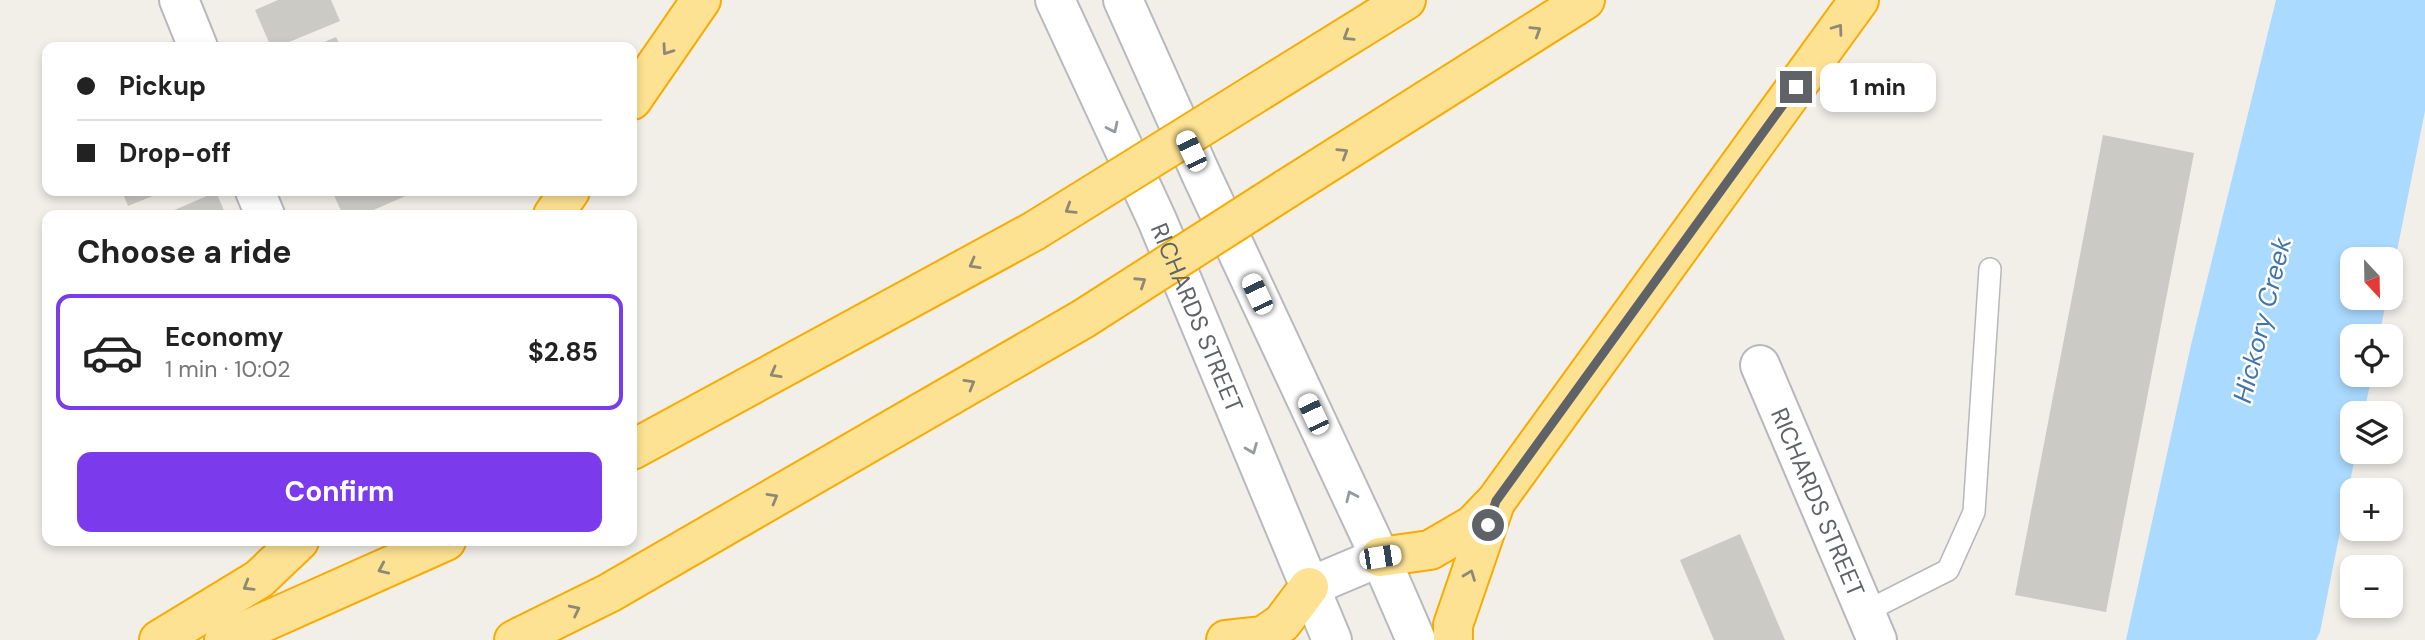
<!DOCTYPE html>
<html lang="en">
<head>
<meta charset="utf-8">
<style>
  :root { --surface:#fff; --page:#f2f2f2; --text:#222; --muted:#767676; --line:#e0e0e0; --accent:#7c3aed }
  body { margin:0; font-family:"DM Sans",sans-serif; background:var(--page); color:var(--text); height:100vh; display:flex; flex-direction:column; font-size:26px; white-space:nowrap }
  * { box-sizing:border-box; margin:0 }
  p { font-size:23px; color:var(--muted) }
  .icon { flex:none; width:38px; height:38px; fill:none; stroke:currentColor; stroke-width:2; stroke-linecap:round; stroke-linejoin:round }
  .map { position:relative; flex:1; overflow:hidden }
  .panel { position:absolute; left:42px; top:210px; width:595px; height:336px; display:flex; flex-direction:column; background:var(--surface); border-radius:14px; box-shadow:0 4px 10px #0003 }
  .panel>* { flex:none }
  .guide { position:absolute; left:42px; top:42px; width:595px; height:154px; border-radius:14px; box-shadow:0 4px 10px #0003; display:grid; align-content:center; height:154px; padding:0 35px; background:var(--surface) }
  .needle { width:46px; rotate:158deg }
  .buttons { position:absolute; left:2340px; top:247px; display:grid; gap:14px }
  .buttons a { display:grid; place-items:center; width:63px; height:63px; border-radius:14px; background:var(--surface); box-shadow:0 4px 10px #0003; font-size:35px }
  .end { position:absolute; width:32px; height:32px; margin:-16px; border:9px solid #5f6368; background:#fff; box-shadow:0 0 0 4px #fff }
  .from { border-radius:50% }
  .bubble { position:absolute; height:49px; border-radius:14px; background:var(--surface); box-shadow:0 4px 10px #0003; font-size:23px; font-weight:700; line-height:49px; text-align:center }
  .car { position:absolute; width:21px; height:42px; margin:-21px -10px; border-radius:9px; box-shadow:0 0 5px 2px #0007; background:linear-gradient(#fff 24%,#345 0 40%,#fff 0 76%,#345 0 86%,#fff 0) }
  .guide b { display:flex; align-items:center; gap:24px; height:66px; font-size:26px }
  .guide b+b { border-top:2px solid var(--line) }
  .guide i { width:18px; height:18px; background:var(--text) }
  ul { padding:0; list-style:none }
  li { display:flex; align-items:center; gap:21px; height:116px; margin:0 14px 10px; padding:0 21px; border:4px solid var(--line); border-radius:14px }
  li div { flex:1 }
  li b { display:block; font-size:26px }
  li em { font-style:normal; font-weight:700 }
  li.selected { border-color:var(--accent) }
  li>.icon { width:63px; height:63px; stroke-width:1.5 }
  h2 { padding:0 35px; font-size:32px; line-height:84px }
  .action { display:flex; gap:14px; margin-top:auto; padding:14px 35px }
  .action a { flex:1; height:80px; border-radius:14px; background:var(--accent); color:#fff; font-size:28px; font-weight:700; line-height:80px; text-align:center }
  .map>svg:first-child { display:block }
  .water { fill:#aadaff }
  .building { fill:#cccac5 }
  .lines { fill:none; stroke-linecap:round; stroke-linejoin:round }
  .lane-casing { stroke:#b5b8bc; stroke-width:24 }
  .street-casing { stroke:#b5b8bc; stroke-width:42 }
  .secondary-casing { stroke:#b6babf; stroke-width:42 }
  .highway-casing { stroke:#f9ab00; stroke-width:42 }
  .lane { stroke:#fff; stroke-width:21 }
  .street { stroke:#fff; stroke-width:38 }
  .secondary { stroke:#fff; stroke-width:38 }
  .highway { stroke:#fde293; stroke-width:38 }
  .highway-bridge-casing { stroke:#f9ab00; stroke-width:42; stroke-linecap:butt }
  .highway-bridge { stroke:#fde293; stroke-width:38 }
  .oneway { stroke:#8e8975 }
  .oneway2 { stroke:#979a9d }
  .route { stroke:#5f6368; stroke-width:9 }
  .labels { text-anchor:middle; dominant-baseline:central; stroke-width:5; stroke-linejoin:round; paint-order:stroke }
  .street-label { font-size:24px; fill:#5f6368; stroke:#fff }
  .water-label { font-size:26px; font-style:italic; fill:#4174aa; stroke:#fff }
</style>
</head>
<body>
<div class="map">
<svg width="2425" height="640" viewBox="0 0 2425 640">
  <rect width="100%" height="100%" fill="#f1efe8"/>
  <polygon class="water" points="2276,0 2425,0 2425,111 2391,281 2390,259 2352,259 2352,298 2387,298 2379,336 2352,336 2352,374 2372,375 2364,413 2352,413 2352,452 2356,452 2320,632 2316,640 2126,640 2191,345"/>
  <g class="building">
    <polygon points="278,0 331,0 340,21 277,47 271,47 255,10"/>
    <polygon points="336,37 341,47 313,47"/>
    <polygon points="2103,135 2194,153 2106,612 2015,595"/>
    <polygon points="122,191 165,191 128,206"/>
    <polygon points="332,191 417,191 362,215 343,215"/>
    <polygon points="216,192 226,215 163,215"/>
    <polygon points="1740,534 1785,640 1714,640 1680,560"/>
  </g>
  <g class="lines">
    <g class="lane-casing">
      <polyline id="lane" points="1865,612 1948,570 1974,512 1990,269"/>
    </g>
    <g class="street-casing">
      <g id="street">
        <polyline points="179,0 198,47"/>
        <polyline points="255,191 265,215"/>
        <path id="s1" d="M1760,365l117,275"/>
      </g>
    </g>
    <g class="secondary-casing">
      <g id="secondary">
        <path id="s2" d="M1055,0l102,220 175,420"/>
        <polyline points="1123,0 1201,174 1380,557 1416,640"/>
        <polyline points="1309,587 1380,557"/>
      </g>
    </g>
    <g class="highway-casing">
      <g id="highway">
        <polyline points="1253,95 1406,0"/>
        <polyline points="632,100 701,0"/>
        <polyline points="1286,189 1585,0"/>
        <polyline points="553,215 570,191"/>
        <polyline points="632,450 1034,231"/>
        <polyline points="1380,557 1430,550 1473,525 1496,501 1859,0"/>
        <polyline points="159,640 259,579 299,541"/>
        <polyline points="224,640 446,541"/>
        <polyline points="514,640 609,593 1083,319"/>
        <polyline points="1226,640 1263,636 1282,623 1309,587"/>
        <polyline points="1453,640 1453,625 1495,503"/>
      </g>
    </g>
    <use href="#lane" class="lane"/>
    <use href="#street" class="street"/>
    <use href="#secondary" class="secondary"/>
    <use href="#highway" class="highway"/>
    <g class="highway-bridge-casing">
      <g id="highway-bridge">
        <polyline points="1034,231 1253,95"/>
        <polyline points="1083,319 1286,189"/>
      </g>
    </g>
    <use href="#highway-bridge" class="highway-bridge"/>
  </g>
  <defs><path id="oneway-chevron" d="M-2-3.5L2.5 0L-2 3.5" fill="none" stroke-width="1.6" stroke-linecap="round" stroke-linejoin="round" transform="scale(1.75)"/></defs>
  <g class="oneway">
    <use href="#oneway-chevron" transform="translate(1838 29) rotate(-54)"/>
    <use href="#oneway-chevron" transform="translate(1536 31) rotate(-32)"/>
    <use href="#oneway-chevron" transform="translate(1348 36) rotate(148)"/>
    <use href="#oneway-chevron" transform="translate(667 50) rotate(125)"/>
    <use href="#oneway-chevron" transform="translate(1343 153) rotate(-32)"/>
    <use href="#oneway-chevron" transform="translate(1070 209) rotate(148)"/>
    <use href="#oneway-chevron" transform="translate(974 264) rotate(151)"/>
    <use href="#oneway-chevron" transform="translate(1141 282) rotate(-33)"/>
    <use href="#oneway-chevron" transform="translate(775 373) rotate(151)"/>
    <use href="#oneway-chevron" transform="translate(970 384) rotate(-30)"/>
    <use href="#oneway-chevron" transform="translate(773 498) rotate(-30)"/>
    <use href="#oneway-chevron" transform="translate(383 569) rotate(156)"/>
    <use href="#oneway-chevron" transform="translate(1470 575) rotate(-69)"/>
    <use href="#oneway-chevron" transform="translate(248 586) rotate(149)"/>
    <use href="#oneway-chevron" transform="translate(575 610) rotate(-26)"/>
  </g>
  <g class="oneway2">
    <use href="#oneway-chevron" transform="translate(1113 128) rotate(64)"/>
    <use href="#oneway-chevron" transform="translate(1252 449) rotate(68)"/>
    <use href="#oneway-chevron" transform="translate(1351 496) rotate(-115)"/>
  </g>
  <g class="lines">
    <polyline class="route" points="1488,525 1496,501 1796,87"/>
  </g>
  <g class="labels">
    <g class="street-label">
      <text stroke="none"><textPath href="#s2" startOffset="348">RICHARDS STREET</textPath></text>
      <text stroke="none"><textPath href="#s1" startOffset="149">RICHARDS STREET</textPath></text>
    </g>
    <g class="water-label">
      <text transform="translate(2262 320) rotate(-76)">Hickory Creek</text>
    </g>
  </g>
</svg>
<div class="buttons">
<a><svg class="needle" viewBox="-14 -14 28 28"><path d="M0-13l5 13h-10z" fill="#e53935"/><path d="M0 13l5-13h-10z" fill="#767676"/></svg></a>
<a><svg class="icon" aria-label="locate" viewBox="0 0 24 24"><circle cx="12" cy="12" r="6"/><path d="M12 2v4M12 18v4M2 12h4M18 12h4"/></svg></a>
<a><svg class="icon" aria-label="layers" viewBox="0 0 24 24"><path d="M12 4l9 5-9 5-9-5zM3 14l9 5 9-5"/></svg></a>
<a>+</a>
<a>−</a>
</div>
<i class="end from" style="left:1488px;top:525px"></i>
<i class="end" style="left:1796px;top:87px"></i>
<div class="bubble" style="left:1820px;top:63px;width:116px">1 min</div>
<i class="car" style="left:1191px;top:151px;rotate:335deg"></i>
<i class="car" style="left:1257px;top:294px;rotate:335deg"></i>
<i class="car" style="left:1313px;top:414px;rotate:335deg"></i>
<i class="car" style="left:1380px;top:557px;rotate:81deg"></i>
<div class="guide">
<b><i class="from"></i>Pickup</b>
<b><i></i>Drop-off</b>
</div>
<section class="panel">
<h2>Choose a ride</h2>
<ul>
<li class="selected"><svg class="icon" aria-label="car" viewBox="0 0 24 24"><path d="M5 17H2v-5l4-1 3-4h7l3 4 3 1v5h-3M9 17h6M6 11h13"/><circle cx="7" cy="17" r="2"/><circle cx="17" cy="17" r="2"/></svg><div><b>Economy</b><p>1 min · 10:02</p></div><em>$2.85</em></li>
</ul>
<div class="action"><a>Confirm</a></div>
</section>
</div>
</body>
</html>
